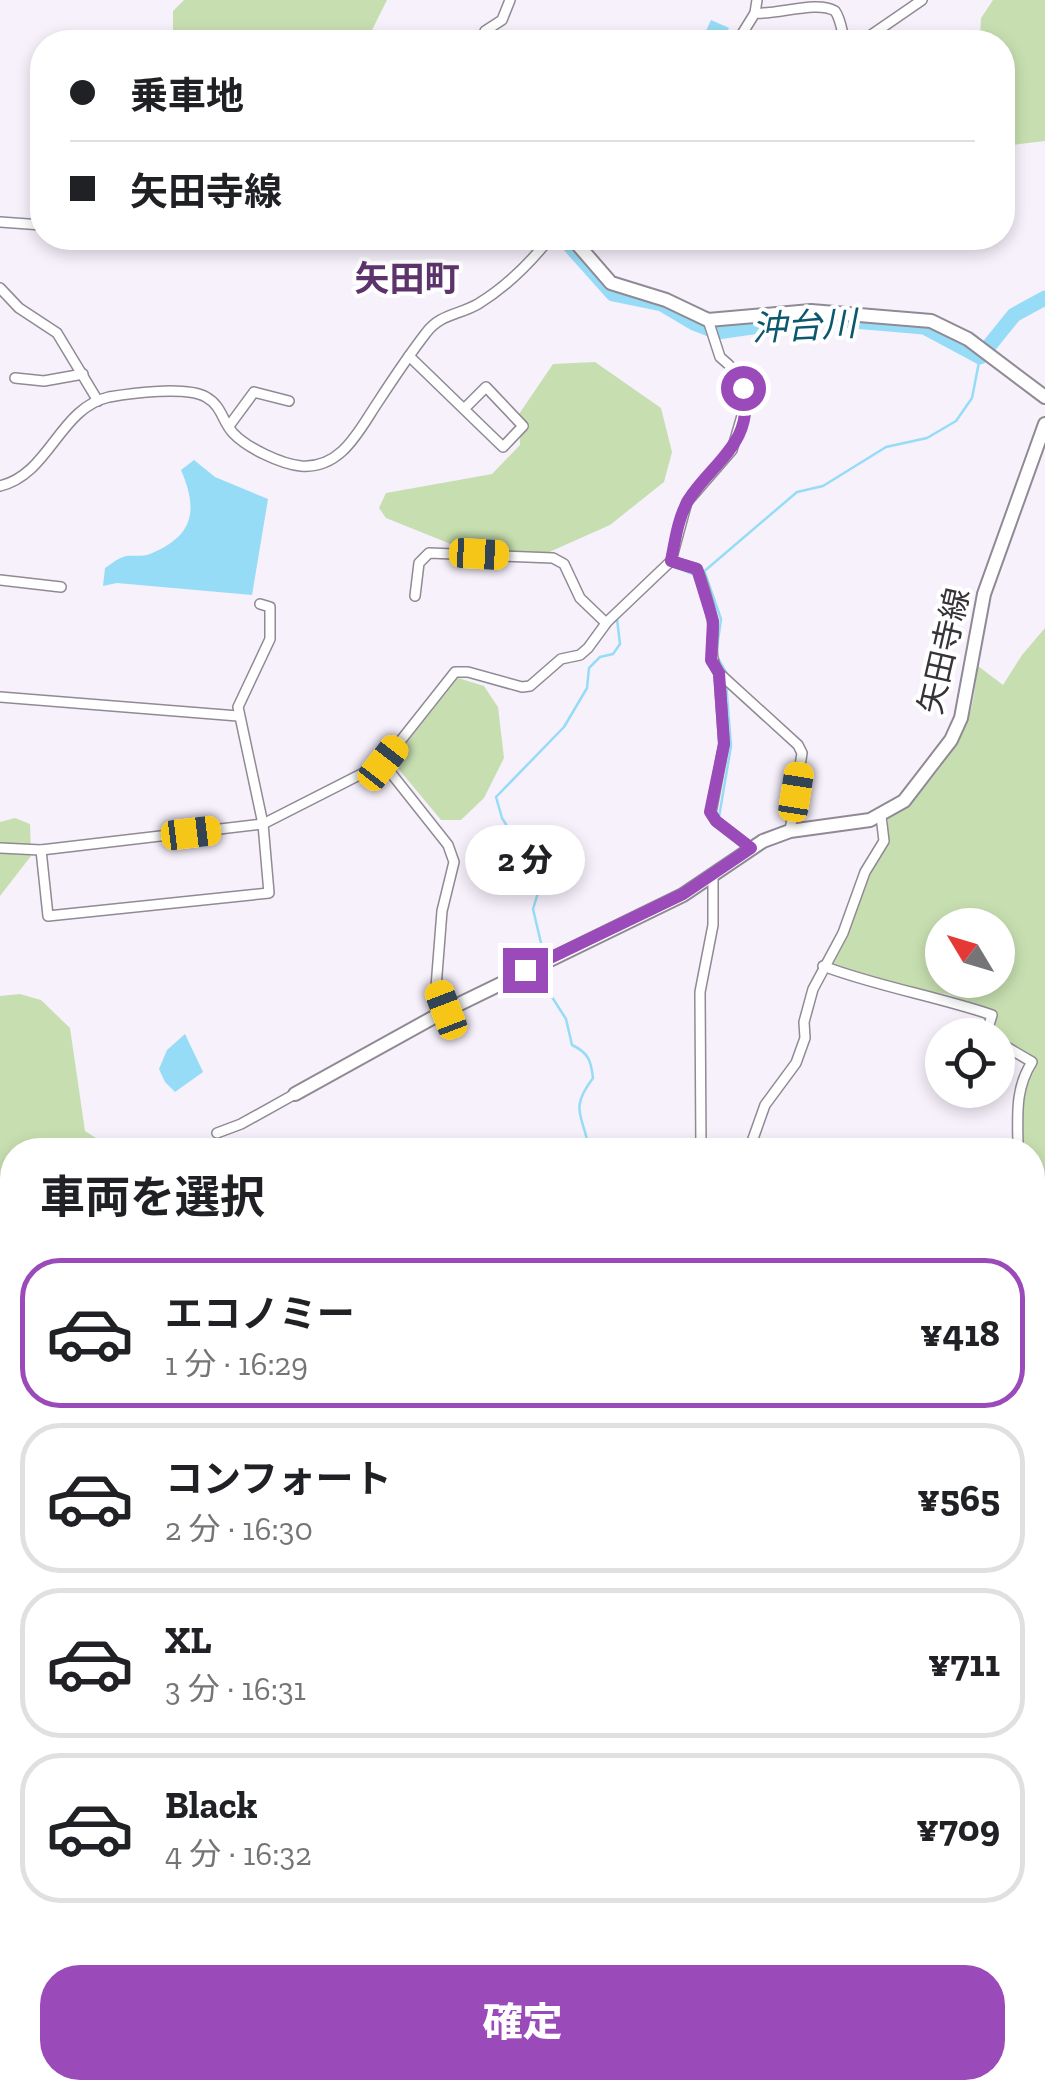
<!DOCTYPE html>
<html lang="ja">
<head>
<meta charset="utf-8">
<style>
  :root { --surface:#fff; --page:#f2f2f2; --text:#202124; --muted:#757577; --line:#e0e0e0; --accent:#9b4ab9 }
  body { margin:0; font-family:"Zilla Slab","Noto Sans JP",serif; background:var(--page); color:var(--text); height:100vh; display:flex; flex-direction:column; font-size:38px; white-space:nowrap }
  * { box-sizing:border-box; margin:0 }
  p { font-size:32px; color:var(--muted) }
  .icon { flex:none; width:55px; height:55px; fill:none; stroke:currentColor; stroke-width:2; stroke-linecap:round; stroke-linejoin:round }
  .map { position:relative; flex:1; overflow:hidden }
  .sheet { position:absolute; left:0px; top:1138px; width:1045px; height:962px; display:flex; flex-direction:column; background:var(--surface); border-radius:40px 40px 0 0; box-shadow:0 5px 15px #0003 }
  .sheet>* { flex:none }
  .top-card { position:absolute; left:30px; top:30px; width:985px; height:220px; border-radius:40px; box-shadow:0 5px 15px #0003; display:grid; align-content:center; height:220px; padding:0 40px; background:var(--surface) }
  .needle { width:65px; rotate:308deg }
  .buttons { position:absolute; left:925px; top:908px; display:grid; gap:20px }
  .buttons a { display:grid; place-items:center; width:90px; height:90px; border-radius:50%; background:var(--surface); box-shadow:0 5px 15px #0003; font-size:50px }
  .end { position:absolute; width:45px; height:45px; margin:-22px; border:12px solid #9b4ab9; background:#fff; box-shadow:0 0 0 5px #fff }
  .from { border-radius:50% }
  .bubble { position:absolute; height:70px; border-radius:35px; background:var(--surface); box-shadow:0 5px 15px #0003; font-size:32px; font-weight:800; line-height:70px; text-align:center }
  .car { position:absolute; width:30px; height:60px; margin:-30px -15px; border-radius:12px; box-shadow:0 0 8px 2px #0007; background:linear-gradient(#f5c518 24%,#345 0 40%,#f5c518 0 76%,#345 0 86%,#f5c518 0) }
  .top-card b { display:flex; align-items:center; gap:35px; height:95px; font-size:38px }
  .top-card b+b { border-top:2px solid var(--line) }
  .top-card i { width:25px; height:25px; background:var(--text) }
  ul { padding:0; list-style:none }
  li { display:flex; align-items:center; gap:30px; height:150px; margin:0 20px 15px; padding:0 20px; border:5px solid var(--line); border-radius:40px }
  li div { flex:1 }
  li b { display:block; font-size:38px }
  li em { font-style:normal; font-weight:800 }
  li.selected { border-color:var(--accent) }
  li>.icon { width:90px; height:90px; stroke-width:1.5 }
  h2 { padding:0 40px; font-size:45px; line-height:120px }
  .cta { display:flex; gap:20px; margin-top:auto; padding:20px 40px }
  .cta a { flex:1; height:115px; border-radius:40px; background:var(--accent); color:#fff; font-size:40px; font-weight:800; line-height:115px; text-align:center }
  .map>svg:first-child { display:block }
  .green { fill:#c7dfb0; fill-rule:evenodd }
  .water { fill:#97dcf6 }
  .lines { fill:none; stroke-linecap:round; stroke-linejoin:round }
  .stream { stroke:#97dcf6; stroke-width:2.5 }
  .river { stroke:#97dcf6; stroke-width:15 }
  .street-casing { stroke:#908a95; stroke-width:12 }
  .secondary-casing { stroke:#908a95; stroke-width:16 }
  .street { stroke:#fff; stroke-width:9 }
  .secondary { stroke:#fff; stroke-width:12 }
  .route { stroke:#9b4ab9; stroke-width:12 }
  .labels { text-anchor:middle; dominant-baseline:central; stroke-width:8; stroke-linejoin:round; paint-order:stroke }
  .street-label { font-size:32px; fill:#373439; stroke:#fff }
  .neighbourhood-label { font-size:35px; font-weight:bold; fill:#5c346b; stroke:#fff }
  .water-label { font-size:35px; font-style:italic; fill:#0a576e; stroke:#fff }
</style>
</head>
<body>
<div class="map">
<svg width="1045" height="2099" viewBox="0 0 1045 2099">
  <rect width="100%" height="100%" fill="#f7f1fc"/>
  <g class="green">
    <polygon points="184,0 387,0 366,42 173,42 173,11"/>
    <polygon points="993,0 1045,0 1045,141 1003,146 1002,42 976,42 980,38 981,18"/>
    <polygon points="595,362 661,408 672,452 664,482 610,525 547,553 473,553 386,518 379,508 386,493 492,474 520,445 519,414 553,364"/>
    <path d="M1045,628v590l-3,15 3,101 -12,1 -1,-185h-13v-51l14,-41 -35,-20v-3l-11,-2 7,-21 -47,-18 -50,-7 -70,-24 61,-125v-19c33,-22 63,-61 79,-98 7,-16 8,-37 11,-55l25,19 19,-30zM942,925h56v55h-56z"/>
    <polygon points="458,678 484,686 498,707 504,758 484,798 461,820 441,820 392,761"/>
    <polygon points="15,818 30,824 31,856 0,896 0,822"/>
    <polygon points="20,994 41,1000 70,1028 85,1131 115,1150 12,1150 12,1215 0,1219 0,996"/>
    <polygon points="0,1465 12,1474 12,2088 1032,2088 1033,1968 1045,1963 1045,2099 0,2099"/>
  </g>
  <g class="water">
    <polygon points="711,20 729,28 722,42 701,42"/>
    <path d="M194,460l21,17 53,22 -16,96 -135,-12 -14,3 2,-18c6,-4 13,-10 21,-12 8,-1 16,1 24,-2 43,-18 49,-42 31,-84z"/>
    <polygon points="185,1034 203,1072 175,1092 165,1082 159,1069 167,1050"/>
  </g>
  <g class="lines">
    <g class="stream">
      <path d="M73,238c23,7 42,11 64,0"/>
      <polyline points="669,569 672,566 693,574"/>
      <polyline points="705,573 721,619 716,655 727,674"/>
      <polyline points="701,574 797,492 823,486 886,447 927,438 956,421 972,398 980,357"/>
      <polyline points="719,817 731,746 726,682"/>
      <polyline points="541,943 533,909 538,893 530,863 502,818 496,797 564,727 587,688 589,668 600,657 613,654 620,644 617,619"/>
      <path d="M543,973l9,24 14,22 6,26c17,8 19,16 21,33 -25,33 -9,37 -4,72"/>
    </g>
    <polyline class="river" points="563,238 613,294 662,304 694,323 717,332 819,318 924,327 980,357 1014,315 1045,298"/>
    <g class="street-casing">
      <g id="street">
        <path d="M755,13c23,2 62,-13 80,-2 6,8 7,22 10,31"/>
        <polyline points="483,42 485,31 502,20 510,0"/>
        <polyline points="737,42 755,13 757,0"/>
        <polyline points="861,42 922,0"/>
        <polyline points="0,222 42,225"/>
        <polyline points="87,238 112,241 125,238"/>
        <polyline points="0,288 19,308 57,333 98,401"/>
        <polyline points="409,356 503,447 523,426 486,387 464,409"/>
        <polyline points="15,378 44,381 83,374"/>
        <polyline points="229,426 254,392 289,401"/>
        <path d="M0,486c50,-12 59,-78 109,-89 23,-4 77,-11 97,0 16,9 16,24 27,36 14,15 48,31 68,33 41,3 58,-36 77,-64 15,-23 31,-47 48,-69 14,-19 33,-18 52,-29 28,-17 52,-41 72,-66"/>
        <path d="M671,561l26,8c5,11 15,45 16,56 1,19 -5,31 6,48l79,72 4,8 -12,78"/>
        <polyline points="0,580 61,587"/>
        <polyline points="415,596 419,563 429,553 553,558 564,564 580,598 606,623"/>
        <polyline points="719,673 724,744 711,813 716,821 751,848"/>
        <polyline points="0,697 238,716"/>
        <polyline points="383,763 455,672 468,672 522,687 530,686 561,659 580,655 588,648 607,622 671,561 687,502 732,450 746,402 743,388 729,365 720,357 708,320"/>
        <polyline points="0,848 41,850 263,824 383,763 448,845 454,862 442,911 436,987 445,1011"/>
        <polyline points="41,850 48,916 269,893 263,824 238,707 270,639 270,607 260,604"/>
        <path d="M823,966c56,21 113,30 169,49l-6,20"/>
        <path d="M998,1042l34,20c-18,28 -14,56 -14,88"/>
        <polyline points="217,1133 241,1124 295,1094"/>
        <polyline points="701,1150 700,992 713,925 713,875"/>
        <polyline points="749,1150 765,1105 796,1063 805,1038 804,1022 813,989 843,933 865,872 884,841 881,816"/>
        <polyline points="1032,1340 1045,1339"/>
        <polyline points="1032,1420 1045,1433"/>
        <polyline points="1032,1482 1045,1495"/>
        <polyline points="1032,1544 1045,1557"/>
        <polyline points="1032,1643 1045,1637"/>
        <polyline points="1032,1692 1045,1686"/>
        <polyline points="1032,1770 1045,1773"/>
        <polyline points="1032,1886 1041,1886 1045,1831"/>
      </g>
    </g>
    <g class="secondary-casing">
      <g id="secondary">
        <polyline points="572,238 611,283 666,300 708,320 811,311 931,321 968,339 1045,397"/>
        <polyline points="295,1094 445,1011 683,895 763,841 790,831 870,820 904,801 951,740 961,718 984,594 1045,424"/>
        <polyline points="1032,1409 1045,1397"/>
        <polyline points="1032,1609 1045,1603"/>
      </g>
    </g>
    <use href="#street" class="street"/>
    <use href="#secondary" class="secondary"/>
  </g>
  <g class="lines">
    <path class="route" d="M525,970l158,-76 68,-46 -35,-27 -6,-9 14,-68 -5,-71 -8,-13 2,-39 -16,-52 -26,-8c4,-20 7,-44 18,-62 24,-37 67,-58 54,-111"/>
  </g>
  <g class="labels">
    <g class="street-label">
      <text transform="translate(944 651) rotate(-77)">矢田寺線</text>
    </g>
    <g class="neighbourhood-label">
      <text x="407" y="279">矢田町</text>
    </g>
    <g class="water-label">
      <text transform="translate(804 326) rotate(-3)">沖台川</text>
    </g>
  </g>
</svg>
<div class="buttons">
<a><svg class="needle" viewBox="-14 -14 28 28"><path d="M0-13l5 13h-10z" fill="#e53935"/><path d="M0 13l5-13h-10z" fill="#757577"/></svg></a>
<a><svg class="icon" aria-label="locate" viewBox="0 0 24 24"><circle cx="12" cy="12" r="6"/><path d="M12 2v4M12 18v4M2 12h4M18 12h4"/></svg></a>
</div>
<i class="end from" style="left:743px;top:388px"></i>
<i class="end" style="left:525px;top:970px"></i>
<div class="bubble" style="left:465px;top:825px;width:120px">2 分</div>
<i class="car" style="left:479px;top:554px;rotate:93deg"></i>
<i class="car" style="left:383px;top:763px;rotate:38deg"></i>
<i class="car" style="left:796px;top:792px;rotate:9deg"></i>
<i class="car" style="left:191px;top:833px;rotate:83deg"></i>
<i class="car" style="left:446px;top:1010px;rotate:339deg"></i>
<div class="top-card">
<b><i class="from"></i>乗車地</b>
<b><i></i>矢田寺線</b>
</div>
<section class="sheet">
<h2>車両を選択</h2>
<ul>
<li class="selected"><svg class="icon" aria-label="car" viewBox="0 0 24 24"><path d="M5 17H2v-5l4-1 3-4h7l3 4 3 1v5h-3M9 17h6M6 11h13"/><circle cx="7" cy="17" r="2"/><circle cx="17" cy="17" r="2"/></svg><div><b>エコノミー</b><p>1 分 · 16:29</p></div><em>¥418</em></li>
<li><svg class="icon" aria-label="car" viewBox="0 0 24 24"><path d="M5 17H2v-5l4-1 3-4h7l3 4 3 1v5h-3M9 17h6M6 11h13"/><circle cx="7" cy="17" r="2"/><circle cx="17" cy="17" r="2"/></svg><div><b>コンフォート</b><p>2 分 · 16:30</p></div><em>¥565</em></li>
<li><svg class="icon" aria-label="car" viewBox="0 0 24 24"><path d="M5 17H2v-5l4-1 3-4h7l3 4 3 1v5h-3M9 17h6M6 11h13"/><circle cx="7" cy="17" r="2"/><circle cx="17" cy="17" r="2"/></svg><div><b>XL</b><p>3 分 · 16:31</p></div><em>¥711</em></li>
<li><svg class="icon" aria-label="car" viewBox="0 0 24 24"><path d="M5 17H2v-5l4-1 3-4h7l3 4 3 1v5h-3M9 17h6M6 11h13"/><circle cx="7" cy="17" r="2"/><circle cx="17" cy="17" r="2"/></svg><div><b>Black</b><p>4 分 · 16:32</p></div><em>¥709</em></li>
</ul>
<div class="cta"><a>確定</a></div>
</section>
</div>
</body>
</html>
